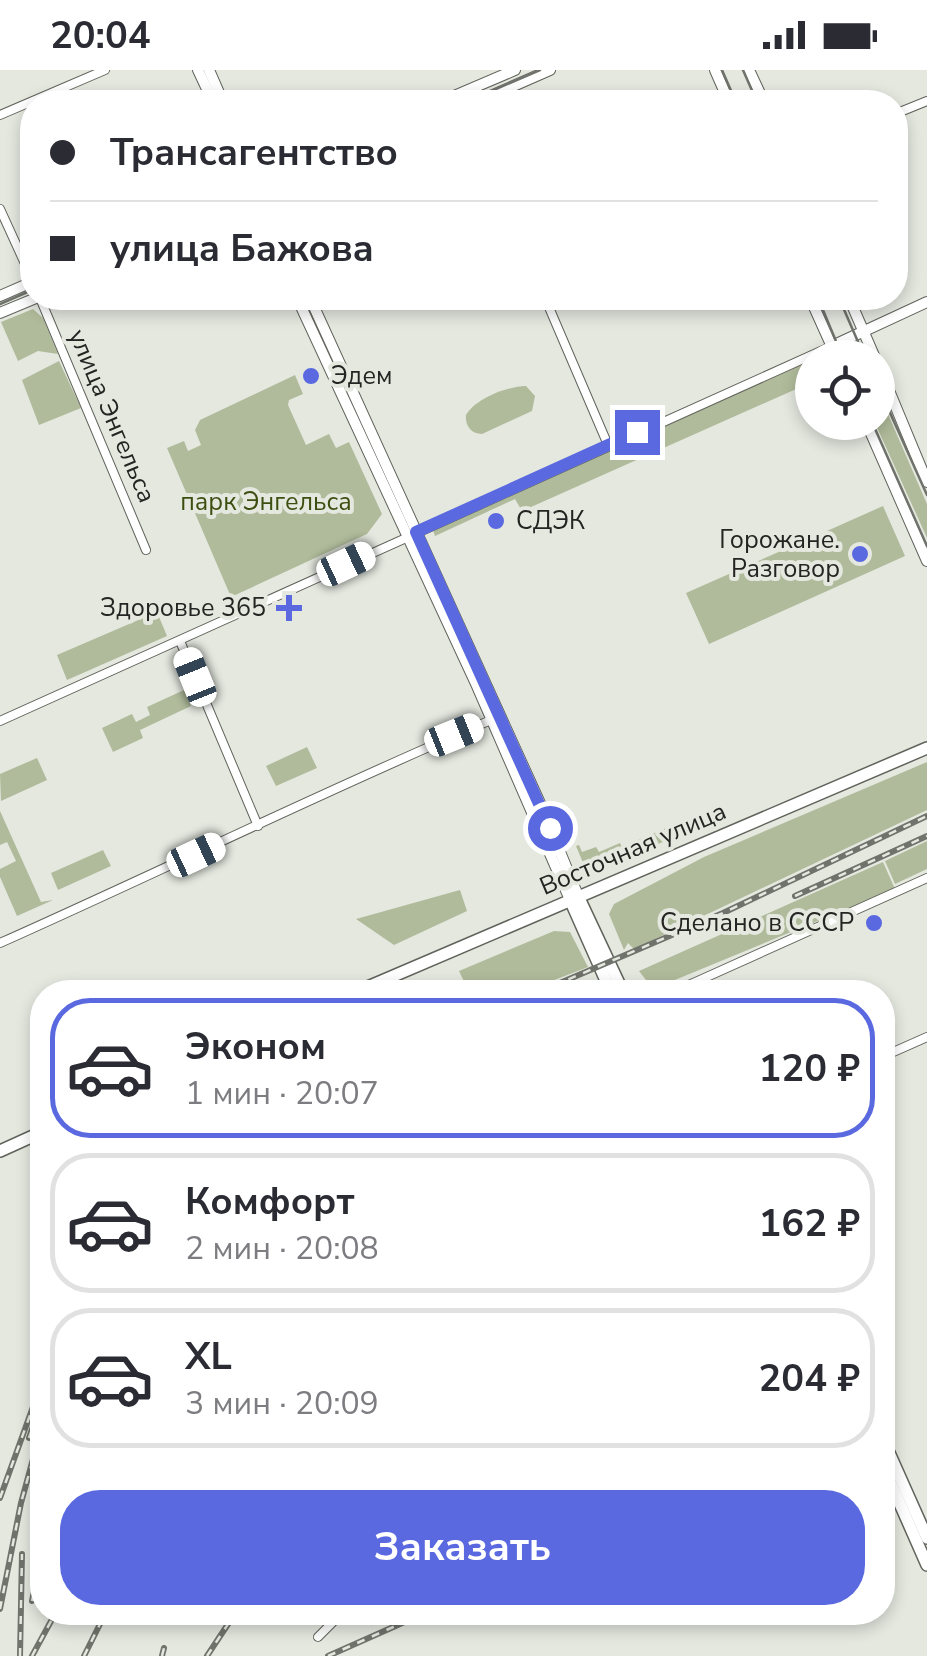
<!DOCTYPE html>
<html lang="ru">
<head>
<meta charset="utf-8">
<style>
  :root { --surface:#fff; --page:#f7f7f7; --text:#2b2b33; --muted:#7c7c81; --line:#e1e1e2; --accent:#5a69e0 }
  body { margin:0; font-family:"Nunito Sans",sans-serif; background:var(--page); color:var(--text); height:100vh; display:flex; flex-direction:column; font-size:38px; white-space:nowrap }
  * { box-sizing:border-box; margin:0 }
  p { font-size:32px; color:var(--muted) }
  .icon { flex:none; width:55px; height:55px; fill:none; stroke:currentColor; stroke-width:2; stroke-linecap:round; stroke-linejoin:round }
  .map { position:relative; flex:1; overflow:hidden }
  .drawer { position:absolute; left:30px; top:910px; width:865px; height:645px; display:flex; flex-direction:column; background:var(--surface); border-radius:40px; box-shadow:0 5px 15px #0003 }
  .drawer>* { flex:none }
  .hud { position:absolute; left:20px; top:20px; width:888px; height:220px; border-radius:40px; box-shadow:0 5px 15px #0003; display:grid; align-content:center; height:220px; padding:0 30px; background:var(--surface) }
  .tools { position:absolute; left:795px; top:270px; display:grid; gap:20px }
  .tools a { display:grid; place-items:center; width:100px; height:100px; border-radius:50%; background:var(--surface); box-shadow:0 5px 15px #0003; font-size:50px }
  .end { position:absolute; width:45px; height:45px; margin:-22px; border:12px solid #5a69e0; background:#fff; box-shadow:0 0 0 5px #fff }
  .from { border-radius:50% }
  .car { position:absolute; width:30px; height:60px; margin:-30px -15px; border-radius:12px; box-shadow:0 0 8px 2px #0007; background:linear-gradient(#fff 24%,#345 0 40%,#fff 0 76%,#345 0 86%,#fff 0) }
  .hud b { display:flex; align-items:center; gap:35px; height:95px; font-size:38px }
  .hud b+b { border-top:2px solid var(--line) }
  .hud i { width:25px; height:25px; background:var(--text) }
  ul { padding:18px 0 0; list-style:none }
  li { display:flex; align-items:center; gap:30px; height:140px; margin:0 20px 15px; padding:0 10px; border:5px solid var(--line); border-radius:40px }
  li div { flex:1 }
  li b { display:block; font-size:38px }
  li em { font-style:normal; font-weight:700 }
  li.active { border-color:var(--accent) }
  li>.icon { width:90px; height:90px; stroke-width:1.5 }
  .primary-button { display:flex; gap:20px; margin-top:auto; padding:20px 30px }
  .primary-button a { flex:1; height:115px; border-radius:40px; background:var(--accent); color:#fff; font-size:40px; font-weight:700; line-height:115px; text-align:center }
  .status { display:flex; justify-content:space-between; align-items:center; height:70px; padding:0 50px; background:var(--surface); direction:ltr }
  .status svg { height:28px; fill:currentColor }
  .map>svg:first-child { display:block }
  .green { fill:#b0bb9b }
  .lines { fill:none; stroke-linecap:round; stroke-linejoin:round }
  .street-casing { stroke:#60635b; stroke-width:10 }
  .secondary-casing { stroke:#60635b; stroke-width:12 }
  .primary-casing { stroke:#60635b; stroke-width:14 }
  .street { stroke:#fff; stroke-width:8 }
  .secondary { stroke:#fff; stroke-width:10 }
  .primary { stroke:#fff; stroke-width:11 }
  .tram { stroke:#70726c; stroke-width:2.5 }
  .rail-casing { stroke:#70726c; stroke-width:6 }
  .rail { stroke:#e4e8df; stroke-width:2.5; stroke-dasharray:8; stroke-linecap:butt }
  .route { stroke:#5a69e0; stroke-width:12 }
  .poi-dot { fill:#5a69e0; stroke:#e4e8df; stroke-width:4 }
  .labels { text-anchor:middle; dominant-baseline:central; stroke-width:8; stroke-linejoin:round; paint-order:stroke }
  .poi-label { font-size:25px; fill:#242522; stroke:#e4e8df; text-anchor:end }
  .street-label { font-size:25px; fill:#242522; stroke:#e4e8df }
  .park-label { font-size:25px; fill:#3d4e11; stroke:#e4e8df }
</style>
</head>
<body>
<div class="status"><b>20:04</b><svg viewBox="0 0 49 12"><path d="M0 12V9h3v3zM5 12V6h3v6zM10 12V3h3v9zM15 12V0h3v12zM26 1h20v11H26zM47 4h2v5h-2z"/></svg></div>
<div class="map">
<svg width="927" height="1586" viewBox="0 0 927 1586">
  <rect width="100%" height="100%" fill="#e4e8df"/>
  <g class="green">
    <polygon points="33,239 43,248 58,284 38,281 18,291 1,252"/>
    <polygon points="812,288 812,312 522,441 515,429 435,466 433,460"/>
    <polygon points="59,291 81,338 39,355 22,310"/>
    <polygon points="295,305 303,324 289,330 288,335 306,375 329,364 336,378 349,372 382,444 367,464 231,527 167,378 184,371 188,381 201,375 195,360 200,350"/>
    <path d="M526,316l9,10 -3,15 -50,23c-11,0 -17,-8 -16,-19 9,-16 42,-29 60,-29z"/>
    <polygon points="878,321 927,434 927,468 875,353"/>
    <polygon points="883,436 905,486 709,574 686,523 808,469 815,472 823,468 827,461"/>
    <polygon points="157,542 167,566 67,610 57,585"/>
    <polygon points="184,620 191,636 140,660 143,668 113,682 102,658 132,644 136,652 150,645 147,637"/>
    <polygon points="307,677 317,698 276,716 266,696"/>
    <polygon points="37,688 47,710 1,731 0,704"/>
    <polygon points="927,692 927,740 634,879 628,873 624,880 609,844 614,834 704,787"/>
    <polygon points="0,741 41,832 53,830 17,846 0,807 0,799 16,791 7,772 0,775"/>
    <polygon points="666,758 670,769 603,797 599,789 584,795 576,776 579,775 582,782 596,777 599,782 620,773 622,777"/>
    <polygon points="927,771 927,799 895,814 885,791"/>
    <polygon points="103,780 111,796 58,820 51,803"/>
    <polygon points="883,792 895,819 653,919 639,901"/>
    <polygon points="460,820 467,841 394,875 356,849"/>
    <polygon points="554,861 570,862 588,897 523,922 469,922 459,901"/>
  </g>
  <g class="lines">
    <g class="street-casing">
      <g id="street">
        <polyline points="895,44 927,31"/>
        <polyline points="0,45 105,0"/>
        <polyline points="0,139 32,209"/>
        <polyline points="40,228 146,480"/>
        <polyline points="545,228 608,375"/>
        <polyline points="180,571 258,756"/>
        <polyline points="0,651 832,276"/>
        <path d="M0,873c164,-73 326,-153 491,-223"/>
        <polyline points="682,922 684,917 700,910 927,808"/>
        <polyline points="882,987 927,967"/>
        <polyline points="318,1567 343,1542"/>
      </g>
    </g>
    <g class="secondary-casing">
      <g id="secondary">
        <polyline points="198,0 213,32"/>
        <polyline points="209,0 223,32"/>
        <polyline points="715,0 729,32"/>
        <polyline points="749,0 764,32"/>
        <polyline points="440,32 515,0"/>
        <polyline points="477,32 550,0"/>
        <polyline points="0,226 32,212"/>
        <polyline points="297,228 477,616 571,832"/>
        <polyline points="310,228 539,731 579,828"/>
        <polyline points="810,228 837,288"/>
        <polyline points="849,228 875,288"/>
        <polyline points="0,243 36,228"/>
        <polyline points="832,276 927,232"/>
        <polyline points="878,294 927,412"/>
        <polyline points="866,352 927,491"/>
      </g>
    </g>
    <g class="primary-casing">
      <g id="primary">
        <polyline points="579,828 623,922"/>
        <polyline points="571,832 611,922"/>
        <polyline points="356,922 927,678"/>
        <polyline points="0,1081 42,1062"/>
        <polyline points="882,1367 927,1468"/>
        <polyline points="882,1393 927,1495"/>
      </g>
    </g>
    <use href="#street" class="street"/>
    <use href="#secondary" class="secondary"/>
    <use href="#primary" class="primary"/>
    <g class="tram">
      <polyline points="722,0 736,32"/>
      <polyline points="743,0 757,32"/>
      <polyline points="466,32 540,0"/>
      <polyline points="818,228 843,288"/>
      <polyline points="839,228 865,288"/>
      <polyline points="0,234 32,220"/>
      <polyline points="878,316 927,425"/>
      <polyline points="872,352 927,476"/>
    </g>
    <g class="rail-casing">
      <g id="rail">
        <polyline points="795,826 927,766"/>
        <polyline points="539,922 723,843 927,746"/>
        <polyline points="29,1368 42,1330"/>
        <polyline points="0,1428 42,1312"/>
        <polyline points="32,1531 42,1481"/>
        <polyline points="0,1539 21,1433 42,1356"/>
        <polyline points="20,1586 22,1484"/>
        <polyline points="32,1586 56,1542"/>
        <polyline points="84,1586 106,1542"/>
        <polyline points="162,1586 164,1578"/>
        <polyline points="207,1586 236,1542"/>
        <polyline points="328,1586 427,1542"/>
      </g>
    </g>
    <use href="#rail" class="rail"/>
  </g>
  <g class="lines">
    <polyline class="route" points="550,758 416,462 637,362"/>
  </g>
  <g class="poi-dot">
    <circle cx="311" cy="306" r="10"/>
    <circle cx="496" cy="451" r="10"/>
    <circle cx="860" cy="484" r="10"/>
    <path d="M284 523h10v10h10v10h-10v10h-10v-10h-10v-10h10z"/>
    <circle cx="874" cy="853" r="10"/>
  </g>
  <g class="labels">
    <g class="poi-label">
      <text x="331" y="306" text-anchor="start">Эдем</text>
      <text x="516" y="451" text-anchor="start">СДЭК</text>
      <text x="840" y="470">Горожане.<tspan x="840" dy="29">Разговор</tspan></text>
      <text x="266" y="538">Здоровье 365</text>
      <text x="854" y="853">Сделано в СССР</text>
    </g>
    <g class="street-label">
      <text transform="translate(112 346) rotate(67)">улица Энгельса</text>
      <text transform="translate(633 779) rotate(-23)">Восточная улица</text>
    </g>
    <g class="park-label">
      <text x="266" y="432">парк Энгельса</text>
    </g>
  </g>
</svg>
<div class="tools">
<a><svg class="icon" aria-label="locate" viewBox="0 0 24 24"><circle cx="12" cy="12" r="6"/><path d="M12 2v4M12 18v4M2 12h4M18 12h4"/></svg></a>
</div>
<i class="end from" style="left:550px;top:758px"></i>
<i class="end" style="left:637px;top:362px"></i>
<i class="car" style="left:346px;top:494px;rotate:65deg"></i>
<i class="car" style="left:195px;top:607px;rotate:338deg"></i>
<i class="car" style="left:454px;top:665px;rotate:68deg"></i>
<i class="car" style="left:196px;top:785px;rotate:65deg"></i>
<div class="hud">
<b><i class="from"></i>Трансагентство</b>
<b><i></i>улица Бажова</b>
</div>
<section class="drawer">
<ul>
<li class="active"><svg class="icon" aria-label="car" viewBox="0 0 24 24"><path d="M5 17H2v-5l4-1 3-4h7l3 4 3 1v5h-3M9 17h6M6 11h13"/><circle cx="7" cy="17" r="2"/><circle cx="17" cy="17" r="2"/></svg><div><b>Эконом</b><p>1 мин · 20:07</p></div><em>120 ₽</em></li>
<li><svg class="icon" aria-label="car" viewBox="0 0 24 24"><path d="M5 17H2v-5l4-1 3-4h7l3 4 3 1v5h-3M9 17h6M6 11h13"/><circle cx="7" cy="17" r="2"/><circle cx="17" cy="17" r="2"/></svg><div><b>Комфорт</b><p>2 мин · 20:08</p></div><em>162 ₽</em></li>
<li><svg class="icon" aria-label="car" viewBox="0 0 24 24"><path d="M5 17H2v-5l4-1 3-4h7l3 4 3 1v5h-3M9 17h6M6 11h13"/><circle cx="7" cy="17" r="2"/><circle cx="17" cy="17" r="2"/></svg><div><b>XL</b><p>3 мин · 20:09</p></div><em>204 ₽</em></li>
</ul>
<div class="primary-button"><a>Заказать</a></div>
</section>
</div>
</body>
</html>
